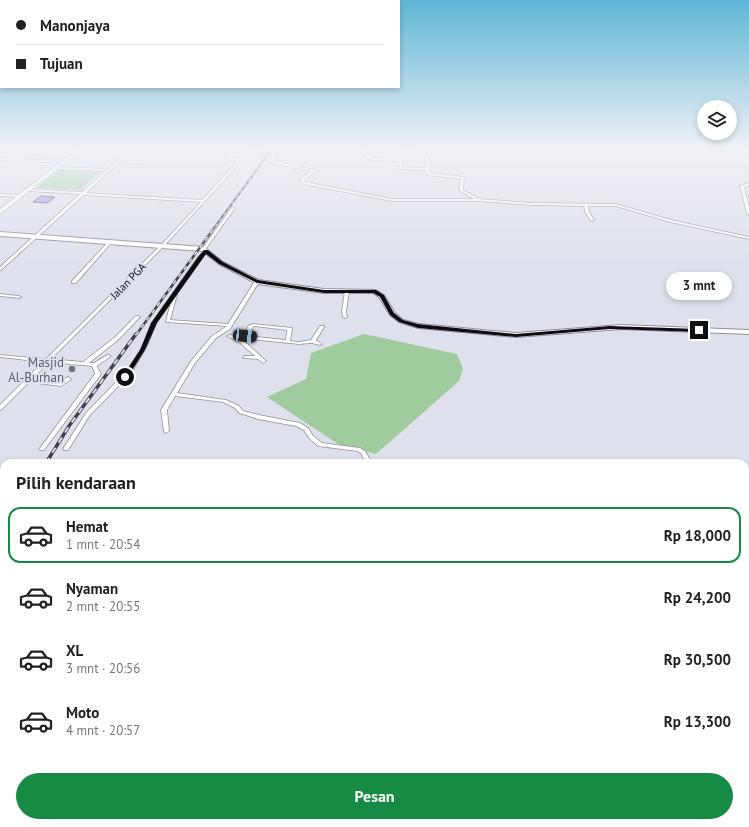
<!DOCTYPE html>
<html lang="id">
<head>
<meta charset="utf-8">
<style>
  :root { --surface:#fff; --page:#f2f2f2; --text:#202124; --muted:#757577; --line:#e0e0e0; --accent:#178b45 }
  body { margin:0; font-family:"PT Sans",sans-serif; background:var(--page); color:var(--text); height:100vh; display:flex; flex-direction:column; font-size:15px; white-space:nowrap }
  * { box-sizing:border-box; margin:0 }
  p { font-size:13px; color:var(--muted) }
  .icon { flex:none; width:22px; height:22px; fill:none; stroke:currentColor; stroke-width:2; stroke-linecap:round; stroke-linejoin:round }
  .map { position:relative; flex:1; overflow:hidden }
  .details { position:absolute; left:0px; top:459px; width:749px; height:368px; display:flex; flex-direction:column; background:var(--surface); border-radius:12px 12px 0 0; box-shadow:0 2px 6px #0003 }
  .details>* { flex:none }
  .banner { position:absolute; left:0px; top:0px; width:400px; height:88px; box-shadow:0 2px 6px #0003; display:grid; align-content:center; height:88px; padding:0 16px; background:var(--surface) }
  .buttons { position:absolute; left:697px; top:100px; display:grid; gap:8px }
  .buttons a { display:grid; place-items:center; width:40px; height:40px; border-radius:50%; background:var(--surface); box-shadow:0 2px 6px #0003; font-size:20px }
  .end { position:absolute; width:18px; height:18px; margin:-9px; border:5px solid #0e0e12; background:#fff; box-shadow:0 0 0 2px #fff }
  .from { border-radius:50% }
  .bubble { position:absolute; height:28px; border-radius:14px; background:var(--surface); box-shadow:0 2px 6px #0003; font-size:13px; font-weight:600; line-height:28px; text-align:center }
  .car { position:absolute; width:12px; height:24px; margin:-12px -6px; border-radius:5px; box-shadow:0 0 3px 1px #0007; background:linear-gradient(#222 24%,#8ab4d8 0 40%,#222 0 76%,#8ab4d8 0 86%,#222 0) }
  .banner b { display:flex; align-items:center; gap:14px; height:38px; font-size:15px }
  .banner b+b { border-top:1px solid var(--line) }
  .banner i { width:10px; height:10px; background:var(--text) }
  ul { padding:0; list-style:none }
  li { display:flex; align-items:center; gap:12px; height:56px; margin:0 8px 6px; padding:0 8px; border:2px solid transparent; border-radius:12px }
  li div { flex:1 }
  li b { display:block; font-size:15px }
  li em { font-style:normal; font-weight:600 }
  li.active { border-color:var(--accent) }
  li>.icon { width:36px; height:36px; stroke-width:1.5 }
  h2 { padding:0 16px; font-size:18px; line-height:48px }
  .button { display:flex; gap:8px; margin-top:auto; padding:8px 16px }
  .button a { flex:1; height:46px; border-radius:24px; background:var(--accent); color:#fff; font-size:16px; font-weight:600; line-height:46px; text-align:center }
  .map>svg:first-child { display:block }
  .green { fill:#9fcb9f }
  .building { fill:#a999e6; stroke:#5e5c66 }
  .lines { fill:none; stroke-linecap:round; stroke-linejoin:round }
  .street-casing { stroke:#8f919b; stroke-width:1.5 }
  .secondary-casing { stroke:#8f919b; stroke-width:2 }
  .primary-casing { stroke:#8f919b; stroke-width:1 }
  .street { fill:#fff; fill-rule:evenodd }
  .secondary { fill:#fff; fill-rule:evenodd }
  .primary { fill:#fff; fill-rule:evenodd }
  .rail-far3-casing { stroke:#414147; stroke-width:2 }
  .rail-far2-casing { stroke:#414147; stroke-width:2.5 }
  .rail-far1-casing { stroke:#414147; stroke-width:3.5 }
  .rail-casing { stroke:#414147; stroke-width:4 }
  .rail-far3 { stroke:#dee0eb; stroke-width:1; stroke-dasharray:3.5; stroke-linecap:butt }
  .rail-far2 { stroke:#dee0eb; stroke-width:1.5; stroke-dasharray:4.5; stroke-linecap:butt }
  .rail-far1 { stroke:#dee0eb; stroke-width:2; stroke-dasharray:6; stroke-linecap:butt }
  .rail { stroke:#dee0eb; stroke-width:2.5; stroke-dasharray:8; stroke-linecap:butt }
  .route { fill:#0e0e12 }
  .worship-dot { fill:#6b7280; stroke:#dee0eb; stroke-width:1.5 }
  .labels { text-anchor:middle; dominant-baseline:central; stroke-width:4; stroke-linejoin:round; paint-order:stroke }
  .far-street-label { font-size:11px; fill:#0e0e12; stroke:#dee0eb }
  .worship-label { font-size:13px; fill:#5b616d; stroke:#dee0eb; text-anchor:end }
</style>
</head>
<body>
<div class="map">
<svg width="749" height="827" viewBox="0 0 749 827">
  <rect width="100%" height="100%" fill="#dee0eb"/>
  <g class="green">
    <polygon points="60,169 102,171 80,190 36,188"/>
    <polygon points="364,334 457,354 463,369 459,381 376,454 338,444 267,397 306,379 311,353"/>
  </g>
  <polygon class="building" points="41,196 55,197 47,203 33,202"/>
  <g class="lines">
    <g class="street-casing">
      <g id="street">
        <path d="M130,149h4l-17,15 25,1h1v2l-28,-1 -29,27 116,7 37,-40h-13v-2h15l8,-9h3l-1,1 23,2 2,3 -3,6 42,9v2l-11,8 1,2 87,17h82l-15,-9 2,-11 -34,-4 -1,-5 -27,-1v-8l-29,-1 -13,-11h4l11,9 27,1v-7l-1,-1 2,-2h2v1l23,1 5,10v12l34,4 -1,13 16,9 53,4 84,1 55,16 78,17v2l-79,-17 -54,-16h-28l1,6 5,8 -2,1h-1l-6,-9 -1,-6 -52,-1 -54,-4h-86l-89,-17 -3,-4 1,-1 10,-8 -41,-8 2,-8v-1l-22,-2 -86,94 -113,113 32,3 31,-24 22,-22h2l2,1 -22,23 -29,23h5l13,-8h2l2,1 -14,10v1l4,7 -57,76h-4l-1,-1 1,-1 55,-74 -3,-8 -43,-4 -17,17 28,3 8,-5 2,1 1,1 -1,1 -9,6 -32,-4 -27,27 -2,1v-5l43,-43 -43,-5v-2l46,4 116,-115 39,-42 -117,-7 -83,75h-1v-3l80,-73 -52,-3h-1v-2l55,3 24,-21 -49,-2h-1v-2l52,2zM402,152l21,1 3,8v7l-24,-1z"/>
        <polygon points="201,149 205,149 198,155 196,155 196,153"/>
        <polygon points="0,158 64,161 66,162 64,163 0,160"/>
        <polygon points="749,183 749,185 744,187 749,207 749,215 747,214 740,186"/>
        <polygon points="0,194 21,195 23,196 21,197 0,196"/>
        <polygon points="232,207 235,208 205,250 203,250 202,249"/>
        <polygon points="109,241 112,242 76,283 72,283 72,281"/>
        <polygon points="205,250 208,251 200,259 176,294 177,295 170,320 228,324 255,281 259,281 259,282 230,329 216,338 195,363 177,393 226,400 239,406 243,411 259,415 300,423 308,428 313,436 322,443 360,448 365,451 372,463 366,463 361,453 357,451 318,446 309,438 304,430 296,426 258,419 239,413 235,408 223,402 175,396 167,410 169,431 166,433 164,432 161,410 191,361 212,336 227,326 166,322 166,321 171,302 156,323 148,344 132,372 90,415 68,450 64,450 63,449 86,413 128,370 144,344 152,323 198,257"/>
        <polygon points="345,290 347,290 349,291 346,312 347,317 345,318 343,317 342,312"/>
        <polygon points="0,294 19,296 21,297 19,298 0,296"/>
        <path d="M254,324l38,4v1l-2,12 9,1 12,-2 9,-14h4v1l-8,13 6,4 -2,1 -8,-2 -13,1 -60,-6 4,2 23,21 -3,2 -5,-4 -15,-1v-1l2,-1h10l-16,-14 -12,-6 2,-1 14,1 6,-11zM254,326l33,4 -1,10 -38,-4 5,-9z"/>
        <polygon points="411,823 421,823 422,827 412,827"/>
      </g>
    </g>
    <g class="secondary-casing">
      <polygon id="secondary" points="0,232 204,247 223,262 259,280 324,289 376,290 384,295 395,313 403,320 419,324 516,333 621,325 749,330 749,334 621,329 516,337 418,328 399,322 390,315 379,297 373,293 324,293 257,284 219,264 202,251 0,236"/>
    </g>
    <g class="primary-casing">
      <polygon id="primary" points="78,149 83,149 0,214 0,209"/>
    </g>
    <use href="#street" class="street"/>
    <use href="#secondary" class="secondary"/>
    <use href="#primary" class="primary"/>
    <g class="rail-far3-casing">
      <polyline id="rail-far3" points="211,232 272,149"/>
    </g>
    <g class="rail-far2-casing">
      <polyline id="rail-far2" points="136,335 212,231"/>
    </g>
    <g class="rail-far1-casing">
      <polyline id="rail-far1" points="46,463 69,426 136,334"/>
    </g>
    <g class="rail-casing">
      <polyline id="rail" points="0,596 4,583"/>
    </g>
    <use href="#rail-far3" class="rail-far3"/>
    <use href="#rail-far2" class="rail-far2"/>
    <use href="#rail-far1" class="rail-far1"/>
    <use href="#rail" class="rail"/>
  </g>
  <linearGradient id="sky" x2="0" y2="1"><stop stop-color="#5eb6d5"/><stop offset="0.56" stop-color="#f0f1f6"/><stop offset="1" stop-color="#f0f1f6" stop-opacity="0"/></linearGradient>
  <rect width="749" height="265" fill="url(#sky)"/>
  <polygon class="route" points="204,250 208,250 223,262 258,280 324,290 376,290 384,295 394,313 403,320 418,324 516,334 610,326 699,329 701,330 699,332 610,329 516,337 418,328 399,322 390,315 380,297 373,293 324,293 257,283 219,264 206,254 157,323 145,350 128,377 123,378 122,377 140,350 151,323 198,257"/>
  <circle class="worship-dot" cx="72" cy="369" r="4"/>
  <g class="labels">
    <g class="far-street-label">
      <text transform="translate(128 281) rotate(-46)">Jalan PGA</text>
    </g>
    <g class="worship-label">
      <text x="64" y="362">Masjid<tspan x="64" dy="15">Al-Burhan</tspan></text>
    </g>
  </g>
</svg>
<div class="buttons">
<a><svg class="icon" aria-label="layers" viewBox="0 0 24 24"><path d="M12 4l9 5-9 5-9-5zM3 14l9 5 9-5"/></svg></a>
</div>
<i class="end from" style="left:125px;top:377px"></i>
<i class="end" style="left:699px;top:330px"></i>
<div class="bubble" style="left:666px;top:272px;width:66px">3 mnt</div>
<i class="car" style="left:245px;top:336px;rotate:96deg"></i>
<div class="banner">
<b><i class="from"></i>Manonjaya</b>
<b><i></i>Tujuan</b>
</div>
<section class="details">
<h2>Pilih kendaraan</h2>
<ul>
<li class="active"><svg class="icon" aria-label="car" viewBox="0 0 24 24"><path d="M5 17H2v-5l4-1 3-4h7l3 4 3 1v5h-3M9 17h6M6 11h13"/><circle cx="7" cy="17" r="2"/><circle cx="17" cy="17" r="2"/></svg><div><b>Hemat</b><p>1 mnt · 20:54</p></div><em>Rp 18,000</em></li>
<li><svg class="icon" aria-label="car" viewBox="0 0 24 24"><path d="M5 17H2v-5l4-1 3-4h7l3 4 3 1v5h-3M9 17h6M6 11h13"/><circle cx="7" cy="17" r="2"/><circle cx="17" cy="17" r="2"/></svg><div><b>Nyaman</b><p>2 mnt · 20:55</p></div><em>Rp 24,200</em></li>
<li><svg class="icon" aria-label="car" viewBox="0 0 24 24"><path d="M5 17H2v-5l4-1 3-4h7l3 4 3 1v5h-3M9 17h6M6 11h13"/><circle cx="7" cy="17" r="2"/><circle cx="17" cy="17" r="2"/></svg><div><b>XL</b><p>3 mnt · 20:56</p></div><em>Rp 30,500</em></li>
<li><svg class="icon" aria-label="car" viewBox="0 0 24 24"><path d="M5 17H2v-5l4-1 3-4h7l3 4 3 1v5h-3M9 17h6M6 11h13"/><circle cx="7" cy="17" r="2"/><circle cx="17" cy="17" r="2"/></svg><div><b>Moto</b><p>4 mnt · 20:57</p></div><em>Rp 13,300</em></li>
</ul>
<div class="button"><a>Pesan</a></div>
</section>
</div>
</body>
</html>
